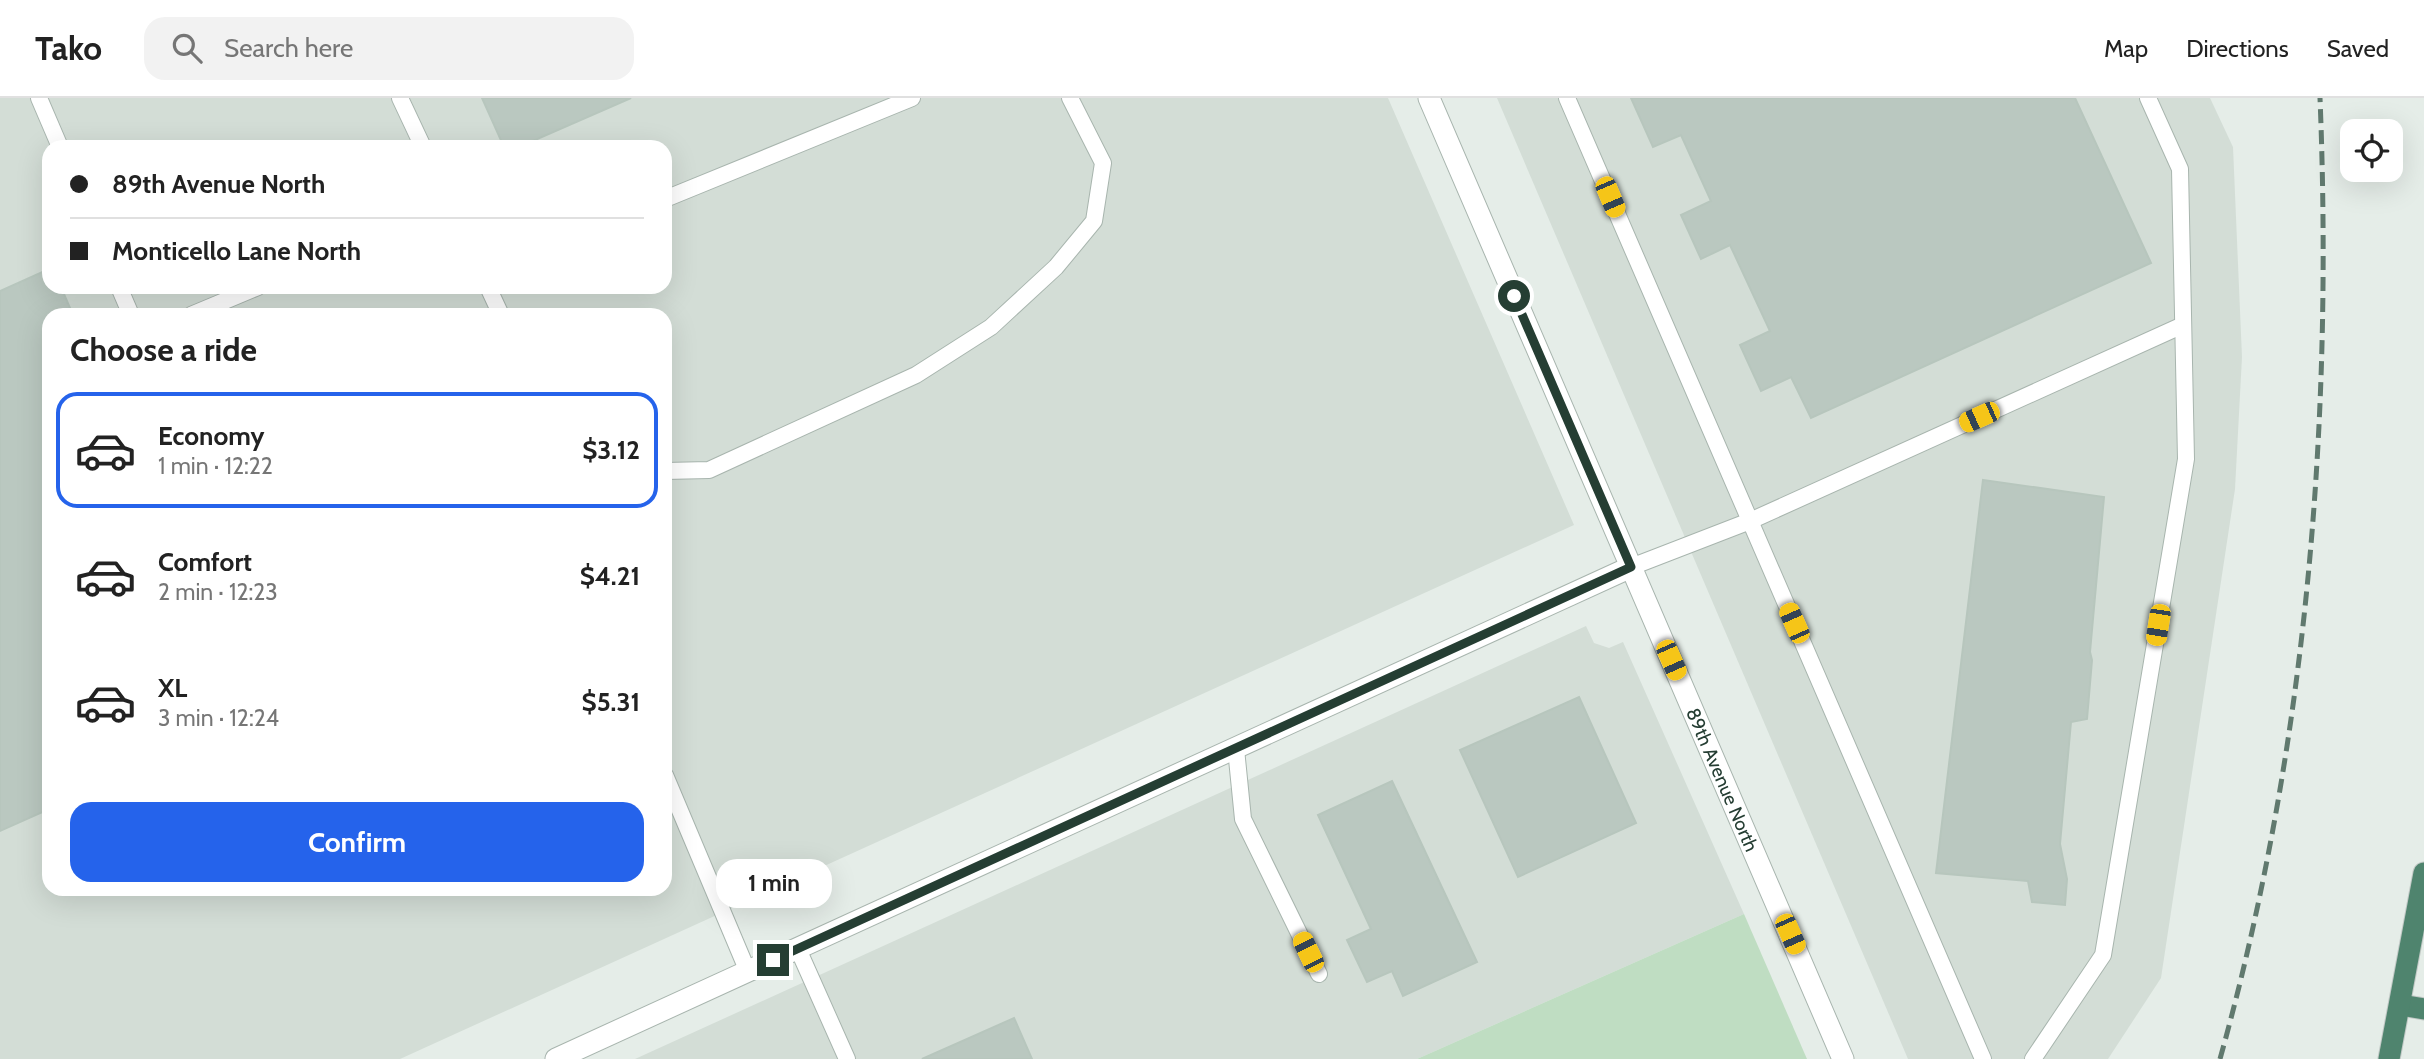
<!DOCTYPE html>
<html lang="en">
<head>
<meta charset="utf-8">
<style>
  :root { --surface:#fff; --page:#f2f2f2; --text:#222; --muted:#767676; --line:#e0e0e0; --accent:#2563eb }
  body { margin:0; font-family:Cabin,sans-serif; background:var(--page); color:var(--text); height:100vh; display:flex; flex-direction:column; font-size:26px; white-space:nowrap }
  * { box-sizing:border-box; margin:0 }
  p { font-size:23px; color:var(--muted) }
  .icon { flex:none; width:38px; height:38px; fill:none; stroke:currentColor; stroke-width:2; stroke-linecap:round; stroke-linejoin:round }
  .map { position:relative; flex:1; overflow:hidden }
  .panel { position:absolute; left:42px; top:210px; width:630px; height:588px; display:flex; flex-direction:column; background:var(--surface); border-radius:21px; box-shadow:0 7px 28px #0002 }
  .panel>* { flex:none }
  .hud { position:absolute; left:42px; top:42px; width:630px; height:154px; border-radius:21px; box-shadow:0 7px 28px #0002; display:grid; align-content:center; height:154px; padding:0 28px; background:var(--surface) }
  .tools { position:absolute; left:2340px; top:21px; display:grid; gap:14px }
  .tools a { display:grid; place-items:center; width:63px; height:63px; border-radius:14px; background:var(--surface); box-shadow:0 7px 28px #0002; font-size:35px }
  .end { position:absolute; width:32px; height:32px; margin:-16px; border:9px solid #253e33; background:#fff; box-shadow:0 0 0 4px #fff }
  .from { border-radius:50% }
  .bubble { position:absolute; height:49px; border-radius:21px; background:var(--surface); box-shadow:0 7px 28px #0002; font-size:23px; font-weight:700; line-height:49px; text-align:center }
  .car { position:absolute; width:21px; height:42px; margin:-21px -10px; border-radius:9px; box-shadow:0 0 5px 2px #0007; background:linear-gradient(#f5c518 24%,#345 0 40%,#f5c518 0 76%,#345 0 86%,#f5c518 0) }
  .hud b { display:flex; align-items:center; gap:24px; height:66px; font-size:26px }
  .hud b+b { border-top:2px solid var(--line) }
  .hud i { width:18px; height:18px; background:var(--text) }
  ul { padding:0; list-style:none }
  li { display:flex; align-items:center; gap:21px; height:116px; margin:0 14px 10px; padding:0 14px; border:4px solid transparent; border-radius:21px }
  li div { flex:1 }
  li b { display:block; font-size:26px }
  li em { font-style:normal; font-weight:700 }
  li.on { border-color:var(--accent) }
  li>.icon { width:63px; height:63px; stroke-width:1.5 }
  h2 { padding:0 28px; font-size:32px; line-height:84px }
  .action { display:flex; gap:14px; margin-top:auto; padding:14px 28px }
  .action a { flex:1; height:80px; border-radius:21px; background:var(--accent); color:#fff; font-size:28px; font-weight:700; line-height:80px; text-align:center }
  header { display:flex; align-items:center; gap:42px; box-sizing:border-box; height:98px; padding:0 35px; background:var(--surface); border-bottom:2px solid var(--line) }
  header strong { font-size:33px }
  nav { display:flex; gap:38px; margin-inline-start:auto; font-size:24px }
  .search { width:490px; height:63px; background:var(--page); display:flex; align-items:center; gap:18px; box-sizing:border-box; padding:0 24px; border-radius:21px; color:var(--muted); font-size:26px }
  .map>svg:first-child { display:block }
  .built { fill:#d3ddd6; fill-rule:evenodd }
  .green { fill:#bfddc2 }
  .building { fill:#bac8c0; stroke:#b7c6bd; stroke-width:2 }
  .lines { fill:none; stroke-linecap:round; stroke-linejoin:round }
  .service-casing { stroke:#a8b5ae; stroke-width:18 }
  .tertiary-casing { stroke:#a8b5ae; stroke-width:23 }
  .trunk-casing { stroke:#c2c9c6; stroke-width:23 }
  .service { stroke:#fff; stroke-width:16 }
  .tertiary { stroke:#fff; stroke-width:21 }
  .trunk { stroke:#4f846e; stroke-width:21 }
  .rail { stroke:#60796e; stroke-width:5; stroke-dasharray:14 7; stroke-linecap:butt }
  .route { stroke:#253e33; stroke-width:9 }
  .labels { text-anchor:middle; dominant-baseline:central; stroke-width:5; stroke-linejoin:round; paint-order:stroke }
  .street-label { font-size:19px; fill:#253e33; stroke:#f5faf7 }
</style>
</head>
<body>
<header>
<strong>Tako</strong>
<div class="search"><svg class="icon" aria-label="search" viewBox="0 0 24 24"><circle cx="10" cy="10" r="6"/><path d="M15 15l6 6"/></svg>Search here</div>
<nav><a>Map</a><a>Directions</a><a>Saved</a></nav>
</header>
<div class="map">
<svg width="2424" height="961" viewBox="0 0 2424 961">
  <rect width="100%" height="100%" fill="#e5ede8"/>
  <g class="built">
    <path d="M0,0h1388l186,427 -1174,534h-400zM49,49h616v140h-616zM49,217h616v574h-616z"/>
    <polygon points="1497,0 2210,0 2233,49 2242,259 2235,391 2161,880 2108,961 1908,961"/>
    <polygon points="1586,528 1594,545 1609,550 1623,544 1744,816 1417,961 635,961"/>
  </g>
  <polygon class="green" points="1744,816 1807,961 1417,961"/>
  <g class="building">
    <polygon points="482,0 631,0 519,49 504,49"/>
    <polygon points="1631,0 2075,0 2151,165 1811,320 1791,279 1761,293 1740,247 1770,233 1730,147 1701,161 1681,117 1711,103 1681,37 1653,49"/>
    <polygon points="49,171 49,189 61,189 73,217 49,217 49,711 0,733 0,193"/>
    <polygon points="1983,382 2104,399 2090,554 2092,562 2087,621 2071,624 2060,746 2067,781 2065,807 2032,804 2028,783 1936,775"/>
    <polygon points="1579,599 1636,725 1518,779 1460,652"/>
    <polygon points="1392,683 1477,864 1403,898 1392,873 1367,884 1347,842 1371,831 1318,717"/>
    <polygon points="1014,920 1032,961 922,961"/>
  </g>
  <g class="lines">
    <g class="service-casing">
      <g id="service">
        <polyline points="39,0 60,49"/>
        <polyline points="400,0 423,49"/>
        <polyline points="1567,0 1983,961"/>
        <polyline points="665,101 912,0"/>
        <polyline points="119,189 131,217"/>
        <polyline points="488,189 501,217"/>
        <polyline points="191,217 258,189"/>
        <polyline points="665,373 709,372 916,277 991,229 1056,169 1094,123 1103,65 1070,0"/>
        <polyline points="1631,469 1750,423 2183,227"/>
        <polyline points="1236,651 1243,721 1319,876"/>
        <polyline points="665,677 748,874"/>
        <polyline points="798,851 847,961"/>
        <polyline points="2033,961 2103,857 2186,361 2180,71 2148,0"/>
      </g>
    </g>
    <g class="tertiary-casing">
      <g id="tertiary">
        <path id="s1" d="M1429,0l414,961"/>
        <polyline points="556,961 1631,469"/>
      </g>
    </g>
    <g class="trunk-casing">
      <g id="trunk">
        <polyline points="2401,907 2424,911"/>
        <polyline points="2389,961 2424,775"/>
      </g>
    </g>
    <use href="#service" class="service"/>
    <use href="#tertiary" class="tertiary"/>
    <use href="#trunk" class="trunk"/>
    <path class="rail" d="M2220,961c87,-312 113,-638 100,-961"/>
  </g>
  <g class="lines">
    <polyline class="route" points="773,862 1631,469 1514,198"/>
  </g>
  <g class="labels">
    <g class="street-label">
      <text stroke="none"><textPath href="#s1" startOffset="742">89th Avenue North</textPath></text>
    </g>
  </g>
</svg>
<div class="tools">
<a><svg class="icon" aria-label="locate" viewBox="0 0 24 24"><circle cx="12" cy="12" r="6"/><path d="M12 2v4M12 18v4M2 12h4M18 12h4"/></svg></a>
</div>
<i class="end from" style="left:1514px;top:198px"></i>
<i class="end" style="left:773px;top:862px"></i>
<div class="bubble" style="left:716px;top:761px;width:116px">1 min</div>
<i class="car" style="left:1610px;top:99px;rotate:157deg"></i>
<i class="car" style="left:1979px;top:319px;rotate:246deg"></i>
<i class="car" style="left:1794px;top:525px;rotate:336deg"></i>
<i class="car" style="left:2158px;top:527px;rotate:189deg"></i>
<i class="car" style="left:1671px;top:562px;rotate:156deg"></i>
<i class="car" style="left:1790px;top:836px;rotate:156deg"></i>
<i class="car" style="left:1308px;top:854px;rotate:334deg"></i>
<div class="hud">
<b><i class="from"></i>89th Avenue North</b>
<b><i></i>Monticello Lane North</b>
</div>
<section class="panel">
<h2>Choose a ride</h2>
<ul>
<li class="on"><svg class="icon" aria-label="car" viewBox="0 0 24 24"><path d="M5 17H2v-5l4-1 3-4h7l3 4 3 1v5h-3M9 17h6M6 11h13"/><circle cx="7" cy="17" r="2"/><circle cx="17" cy="17" r="2"/></svg><div><b>Economy</b><p>1 min · 12:22</p></div><em>$3.12</em></li>
<li><svg class="icon" aria-label="car" viewBox="0 0 24 24"><path d="M5 17H2v-5l4-1 3-4h7l3 4 3 1v5h-3M9 17h6M6 11h13"/><circle cx="7" cy="17" r="2"/><circle cx="17" cy="17" r="2"/></svg><div><b>Comfort</b><p>2 min · 12:23</p></div><em>$4.21</em></li>
<li><svg class="icon" aria-label="car" viewBox="0 0 24 24"><path d="M5 17H2v-5l4-1 3-4h7l3 4 3 1v5h-3M9 17h6M6 11h13"/><circle cx="7" cy="17" r="2"/><circle cx="17" cy="17" r="2"/></svg><div><b>XL</b><p>3 min · 12:24</p></div><em>$5.31</em></li>
</ul>
<div class="action"><a>Confirm</a></div>
</section>
</div>
</body>
</html>
